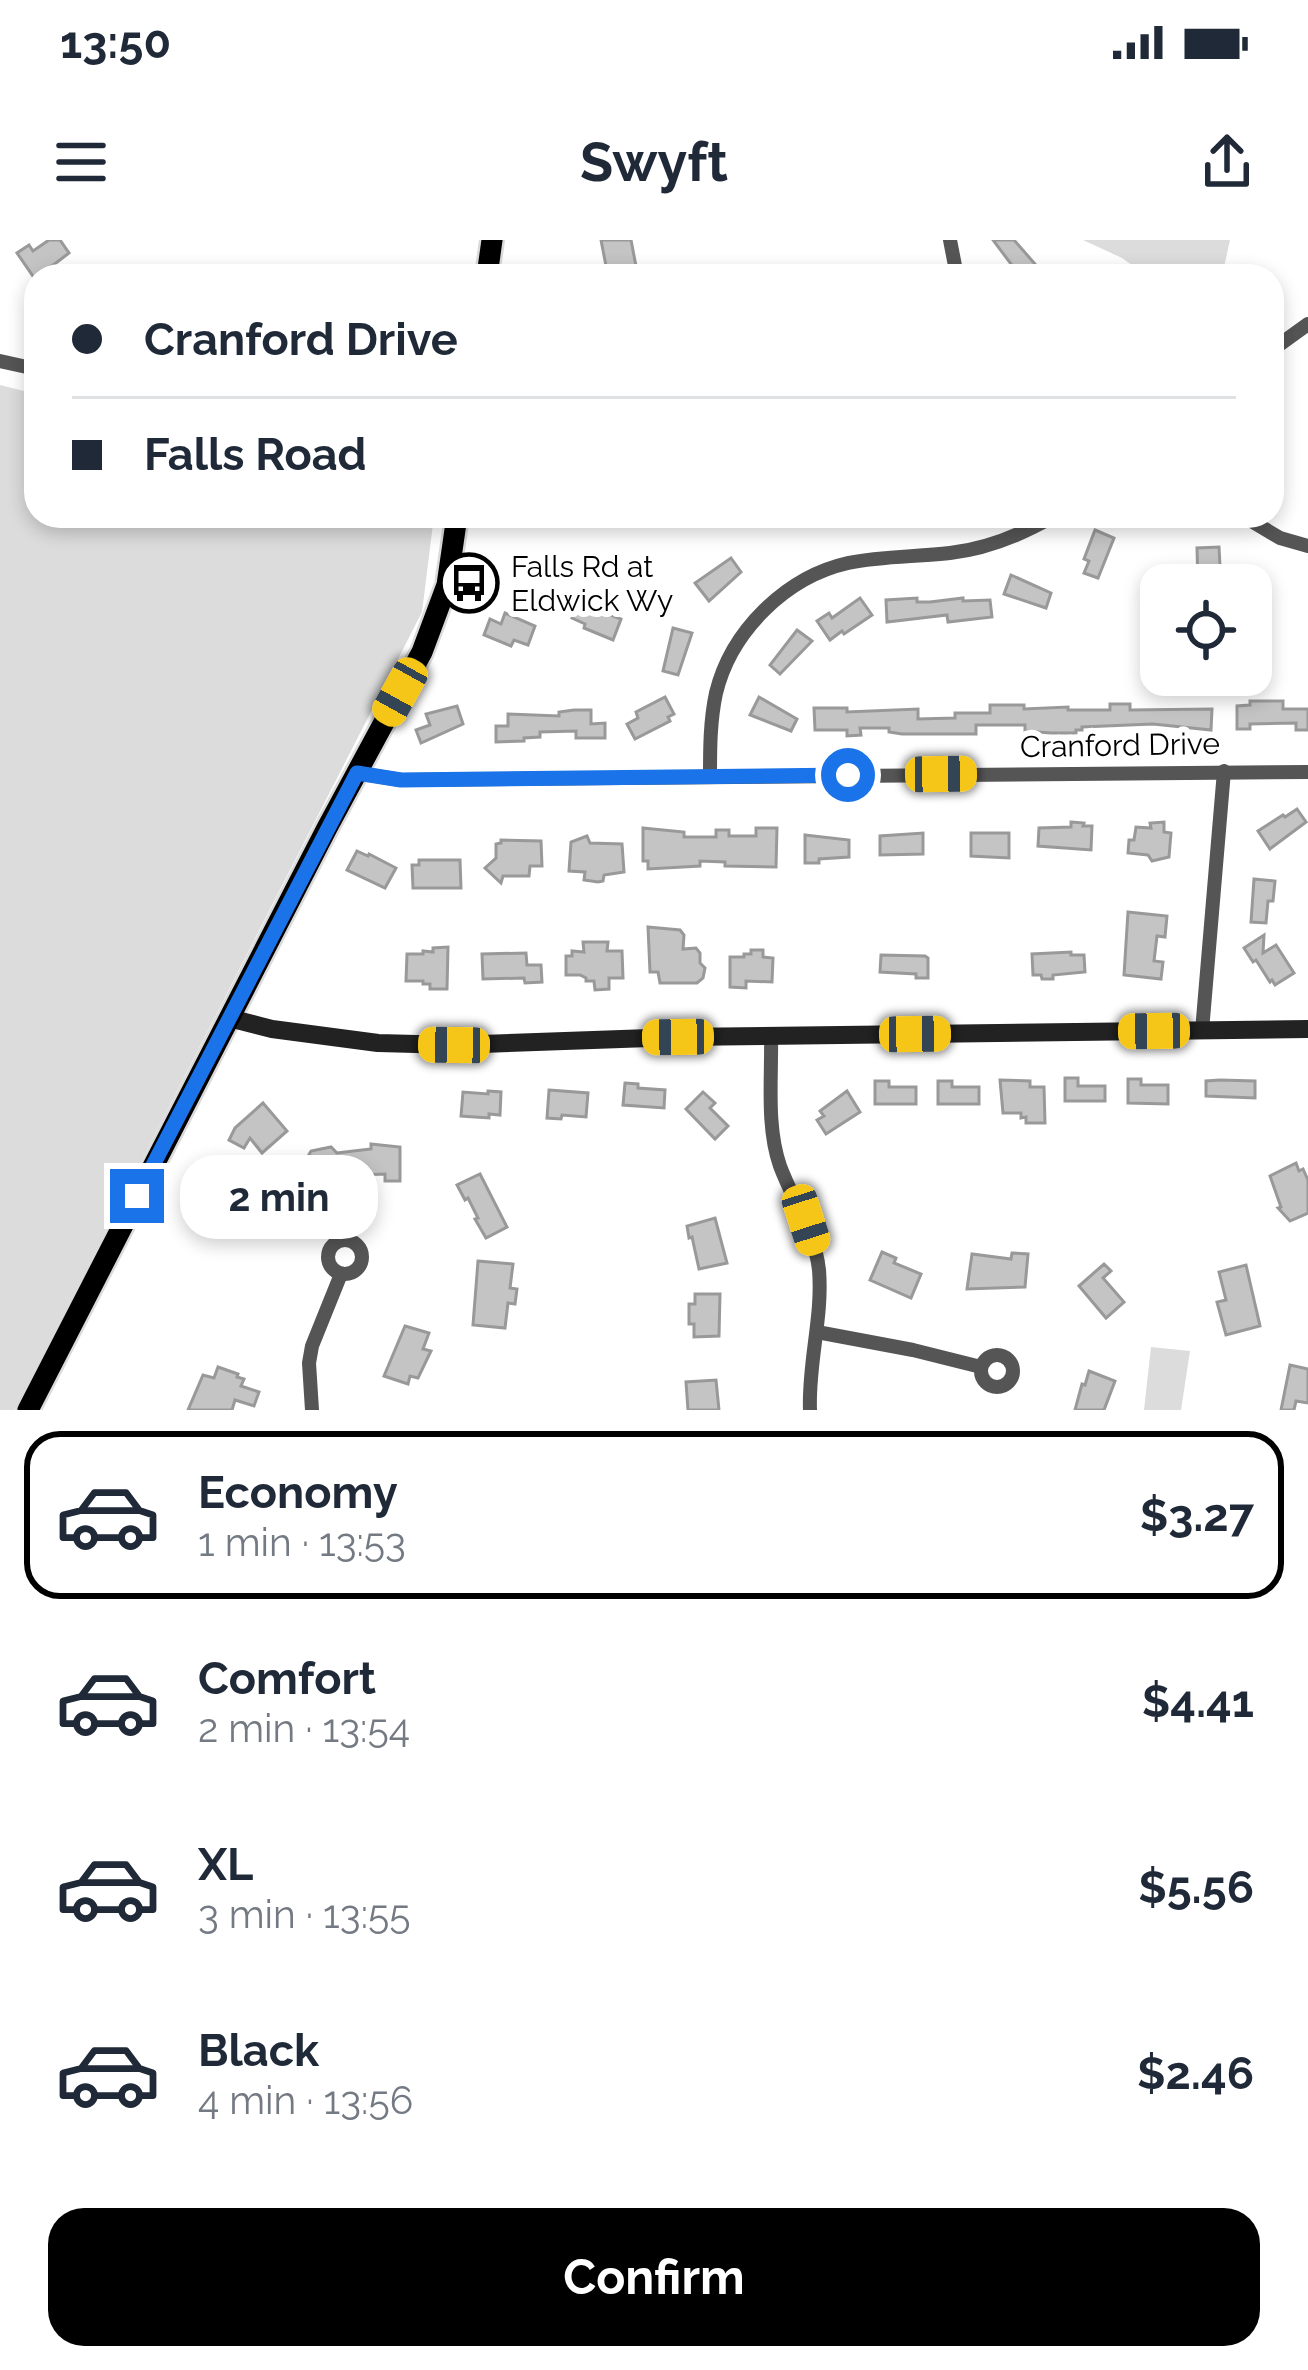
<!DOCTYPE html>
<html lang="en">
<head>
<meta charset="utf-8">
<style>
  :root { --surface:#fff; --page:#f6f6f7; --text:#1f2937; --muted:#747a83; --line:#e0e1e3; --accent:#000 }
  body { margin:0; font-family:Raleway,sans-serif; background:var(--page); color:var(--text); height:100vh; display:flex; flex-direction:column; font-size:45px; white-space:nowrap }
  * { box-sizing:border-box; margin:0 }
  p { font-size:39px; color:var(--muted) }
  .icon { flex:none; width:66px; height:66px; fill:none; stroke:currentColor; stroke-width:2; stroke-linecap:round; stroke-linejoin:round }
  .map { position:relative; height:1170px; overflow:hidden }
  .panel { display:flex; flex-direction:column; background:var(--surface); flex:1 }
  .panel>* { flex:none }
  .guide { position:absolute; left:24px; top:24px; width:1260px; height:264px; border-radius:36px; box-shadow:0 6px 18px #0003; display:grid; align-content:center; height:264px; padding:0 48px; background:var(--surface) }
  .fabs { position:absolute; left:1140px; top:324px; display:grid; gap:24px }
  .fabs a { display:grid; place-items:center; width:132px; height:132px; border-radius:24px; background:var(--surface); box-shadow:0 6px 18px #0003; font-size:60px }
  .end { position:absolute; width:54px; height:54px; margin:-27px; border:15px solid #1a73e8; background:#fff; box-shadow:0 0 0 6px #fff }
  .from { border-radius:50% }
  .bubble { position:absolute; height:84px; border-radius:36px; background:var(--surface); box-shadow:0 6px 18px #0003; font-size:39px; font-weight:700; line-height:84px; text-align:center }
  .car { position:absolute; width:36px; height:72px; margin:-36px -18px; border-radius:15px; box-shadow:0 0 9px 3px #0007; background:linear-gradient(#f5c518 24%,#345 0 40%,#f5c518 0 76%,#345 0 86%,#f5c518 0) }
  .guide b { display:flex; align-items:center; gap:42px; height:114px; font-size:45px }
  .guide b+b { border-top:3px solid var(--line) }
  .guide i { width:30px; height:30px; background:var(--text) }
  ul { padding:21px 0 0; list-style:none }
  li { display:flex; align-items:center; gap:36px; height:168px; margin:0 24px 18px; padding:0 24px; border:6px solid transparent; border-radius:36px }
  li div { flex:1 }
  li b { display:block; font-size:45px }
  li em { font-style:normal; font-weight:700 }
  li.on { border-color:var(--accent) }
  li>.icon { width:108px; height:108px; stroke-width:1.5 }
  .action { display:flex; gap:24px; margin-top:auto; padding:24px 48px }
  .action a { flex:1; height:138px; border-radius:36px; background:var(--accent); color:#fff; font-size:48px; font-weight:700; line-height:138px; text-align:center }
  .status { display:flex; justify-content:space-between; align-items:center; height:84px; padding:0 60px; background:var(--surface); direction:ltr }
  .status svg { height:33px; fill:currentColor }
  header { display:flex; justify-content:space-between; align-items:center; height:156px; padding:0 48px; background:var(--surface); font-size:54px; font-weight:700 }
  .map>svg:first-child { display:block }
  .green { fill:#dcdcdc }
  .building { fill:#c4c4c4; stroke:#999; stroke-width:3 }
  .lines { fill:none; stroke-linecap:round; stroke-linejoin:round }
  .primary-casing { stroke:#dbdbdb; stroke-width:26 }
  .street { stroke:#555; stroke-width:14 }
  .secondary { stroke:#222; stroke-width:18 }
  .primary { stroke:#000; stroke-width:21 }
  .route { stroke:#1a73e8; stroke-width:15 }
  .labels { text-anchor:middle; dominant-baseline:central; stroke-width:12; stroke-linejoin:round; paint-order:stroke }
  .poi-label { font-size:30px; fill:#000; stroke:#fff; text-anchor:start }
  .street-label { font-size:30px; fill:#000; stroke:#fff }
</style>
</head>
<body>
<div class="status"><b>13:50</b><svg viewBox="0 0 49 12"><path d="M0 12V9h3v3zM5 12V6h3v6zM10 12V3h3v9zM15 12V0h3v12zM26 1h20v11H26zM47 4h2v5h-2z"/></svg></div>
<header><svg class="icon" aria-label="menu" viewBox="0 0 24 24"><path d="M4 6h16M4 12h16M4 18h16"/></svg>Swyft<svg class="icon" aria-label="share" viewBox="0 0 24 24"><path d="M12 15V3M7 8l5-5 5 5M5 13v7h14v-7"/></svg></header>
<div class="map">
<svg width="1308" height="1170" viewBox="0 0 1308 1170">
  <rect width="100%" height="100%" fill="#fff"/>
  <g class="green">
    <polygon points="1083,0 1230,0 1222,36 1147,36 1122,18"/>
    <polygon points="0,145 36,154 36,276 434,276 422,372 14,1170 0,1170"/>
    <polygon points="1151,1107 1190,1111 1181,1170 1144,1170"/>
  </g>
  <g class="building">
    <polygon points="49,0 60,0 69,13 35,39 17,13 29,5 33,11"/>
    <polygon points="601,0 631,0 636,26 607,31"/>
    <polygon points="993,0 1014,0 1035,24 1020,36"/>
    <polygon points="1095,290 1114,298 1098,338 1084,333 1089,321 1084,319"/>
    <polygon points="1219,307 1220,326 1218,338 1214,338 1214,345 1198,345 1197,308"/>
    <polygon points="731,318 741,332 709,361 695,343"/>
    <polygon points="1011,335 1051,353 1046,368 1004,354"/>
    <polygon points="581,357 595,362 593,368 621,379 613,400 584,388 585,384 572,378"/>
    <polygon points="860,358 872,375 844,394 842,391 830,400 817,381 829,373 832,378"/>
    <polygon points="917,358 917,362 930,362 963,358 963,361 990,360 992,377 948,382 947,375 887,382 886,360"/>
    <polygon points="505,373 535,386 528,405 514,400 511,406 484,395 490,379 501,384"/>
    <polygon points="673,388 692,393 678,435 663,431"/>
    <polygon points="797,390 812,401 780,434 770,425"/>
    <polygon points="665,457 674,474 668,477 670,481 635,499 627,484 638,478 636,472"/>
    <polygon points="759,457 797,479 791,491 750,475"/>
    <polygon points="1250,461 1283,461 1283,469 1308,469 1308,490 1296,490 1296,483 1250,484 1250,489 1237,489 1237,466 1250,465"/>
    <polygon points="1110,464 1130,464 1130,470 1212,469 1211,490 1153,484 1082,487 1082,490 1076,490 1076,493 1051,493 1025,491 1025,485 976,485 976,494 902,494 889,492 889,488 860,488 861,495 847,496 847,490 815,490 814,468 847,468 847,472 918,469 918,479 955,478 955,473 990,473 990,465 1024,465 1024,469 1068,467 1068,470 1110,470"/>
    <polygon points="457,466 463,484 421,503 416,490 430,485 426,474"/>
    <polygon points="574,470 591,470 591,484 605,483 605,498 576,498 576,491 540,492 540,497 524,498 524,501 496,502 496,486 508,486 508,474 559,476 559,472"/>
    <polygon points="1297,569 1306,582 1270,609 1258,591 1283,575 1285,577"/>
    <polygon points="1071,582 1084,583 1083,586 1092,586 1091,610 1038,606 1039,588 1071,587"/>
    <polygon points="1164,582 1164,592 1171,593 1169,617 1152,621 1148,615 1128,613 1129,600 1134,600 1136,587 1151,588 1150,583"/>
    <polygon points="643,588 684,592 684,597 716,597 716,590 729,590 729,596 756,596 756,588 777,588 776,627 725,626 725,622 700,621 700,626 648,629 648,621 643,621"/>
    <polygon points="923,593 923,614 880,615 880,596"/>
    <polygon points="971,593 1009,593 1009,618 971,616"/>
    <polygon points="805,595 849,600 849,617 819,619 819,623 805,623"/>
    <polygon points="587,596 590,603 622,604 624,632 604,635 603,641 598,642 584,640 585,632 569,631 571,602"/>
    <polygon points="501,600 541,601 542,626 530,626 529,636 503,636 501,643 485,628 496,618 496,604 501,603"/>
    <polygon points="357,611 368,616 369,614 396,628 385,648 347,630"/>
    <polygon points="419,620 460,620 461,648 413,648 412,625 419,625"/>
    <polygon points="1254,639 1275,641 1273,661 1268,661 1266,683 1251,682"/>
    <polygon points="1128,672 1167,676 1165,697 1157,696 1154,721 1163,722 1161,739 1124,735"/>
    <polygon points="648,687 680,690 684,695 683,709 696,708 700,713 700,723 705,728 703,738 697,743 660,743 658,732 650,732"/>
    <polygon points="1264,695 1263,713 1276,705 1294,733 1275,745 1272,740 1270,742 1256,720 1253,722 1244,708"/>
    <polygon points="583,702 608,702 607,711 622,711 623,738 609,738 609,749 595,750 594,741 586,741 586,738 580,735 566,735 566,716 572,716 572,711 584,712"/>
    <polygon points="448,707 447,749 430,749 430,744 423,744 423,741 406,741 407,714 423,714 423,711 433,712 433,708"/>
    <polygon points="751,710 763,710 763,717 773,718 772,742 746,741 746,748 730,747 730,717 744,717 744,714 751,714"/>
    <polygon points="1071,712 1071,715 1084,715 1085,732 1053,735 1053,739 1042,739 1041,735 1033,735 1032,714"/>
    <polygon points="526,713 527,725 541,725 542,742 525,743 524,738 483,739 482,714"/>
    <polygon points="881,715 925,716 928,718 928,738 916,738 916,734 880,732"/>
    <polygon points="1065,838 1078,838 1078,846 1105,846 1105,861 1065,861"/>
    <polygon points="1128,839 1141,839 1141,845 1168,845 1168,864 1128,863"/>
    <polygon points="1000,840 1030,841 1030,847 1044,847 1045,883 1026,883 1026,877 1021,878 1021,873 1003,873"/>
    <polygon points="1220,840 1255,841 1255,858 1206,856 1206,841"/>
    <polygon points="875,841 889,841 889,847 916,847 916,864 875,864"/>
    <polygon points="938,841 952,841 952,847 979,847 979,864 938,864"/>
    <polygon points="625,843 638,844 638,848 665,850 664,868 623,865"/>
    <polygon points="549,850 588,853 586,877 562,875 561,879 547,878"/>
    <polygon points="488,851 501,852 500,875 489,874 489,878 461,876 463,852 488,854"/>
    <polygon points="847,851 860,872 826,894 817,880 824,876 820,871"/>
    <polygon points="703,852 715,863 710,868 728,886 715,899 686,869"/>
    <polygon points="263,863 287,891 262,913 250,898 244,908 229,900 235,888"/>
    <polygon points="371,904 400,907 400,941 385,941 385,934 313,937 313,934 296,935 295,918 307,918 311,911 331,907 337,913 362,910 371,909"/>
    <polygon points="1296,923 1299,931 1303,929 1308,940 1308,973 1290,981 1278,968 1281,967 1270,936"/>
    <polygon points="480,934 507,987 486,998 475,979 478,978 468,958 465,960 457,945"/>
    <polygon points="715,978 727,1023 699,1029 692,997 689,998 687,986"/>
    <polygon points="882,1012 896,1018 894,1023 921,1034 911,1058 870,1040"/>
    <polygon points="1012,1013 1028,1014 1025,1047 967,1049 972,1014 1011,1019"/>
    <polygon points="478,1021 513,1024 510,1048 517,1049 515,1064 508,1063 505,1088 473,1085"/>
    <polygon points="1104,1024 1111,1031 1103,1038 1124,1062 1106,1078 1079,1046"/>
    <polygon points="1246,1025 1260,1086 1226,1095 1217,1062 1226,1060 1219,1032"/>
    <polygon points="695,1054 720,1054 719,1096 694,1097 694,1084 689,1084 689,1064 695,1064"/>
    <polygon points="405,1086 429,1093 423,1109 431,1111 418,1138 410,1136 408,1144 384,1136"/>
    <polygon points="1290,1125 1308,1129 1308,1163 1296,1161 1294,1170 1281,1170"/>
    <polygon points="218,1127 238,1134 237,1137 244,1139 241,1146 259,1152 254,1166 235,1160 232,1170 188,1170 203,1135 214,1138"/>
    <polygon points="1089,1131 1115,1141 1104,1170 1075,1170 1082,1144 1085,1145"/>
    <polygon points="716,1140 719,1170 688,1170 686,1142"/>
  </g>
  <g class="lines">
    <g class="primary-casing">
      <g id="primary">
        <polyline points="487,36 492,0"/>
        <polyline points="28,1170 327,588 422,412 447,345 457,276"/>
      </g>
    </g>
    <g class="street">
      <polyline points="950,0 957,36"/>
      <polyline points="1272,110 1308,84"/>
      <polyline points="0,121 36,129"/>
      <polyline points="1243,276 1280,298 1308,306"/>
      <polyline points="357,533 401,540 1308,532"/>
      <path d="M710,536c0,-27 0,-55 6,-83 15,-62 70,-116 132,-130 34,-7 68,-6 102,-10 38,-4 71,-18 104,-37"/>
      <polyline points="1202,791 1224,531"/>
      <path d="M771,796c1,41 -5,90 9,130 13,35 35,66 39,104 4,47 -11,93 -9,140"/>
      <circle cx="345" cy="1017" r="17"/>
      <polyline points="817,1092 913,1110 981,1127"/>
      <circle cx="997" cy="1131" r="16"/>
      <polyline points="312,1170 309,1123 312,1106 341,1034"/>
    </g>
    <polyline class="secondary" points="229,778 272,789 378,803 454,805 678,797 1308,789"/>
    <use href="#primary" class="primary"/>
  </g>
  <g class="lines">
    <polyline class="route" points="137,956 357,533 401,540 848,535"/>
  </g>
  <defs>
    <g id="bus-ring" transform="scale(3)"><circle r="9.5" fill="#fff" stroke="#000" stroke-width="1.5"/><path d="M-5-6H5V4H4V6H2V4H-2V6H-4V4H-5ZM-3.5-4V0h7V-4ZM-3.5 1.2v1.5H-2V1.2ZM2 1.2v1.5H3.5V1.2Z" fill="#000"/></g>
  </defs>
  <g fill-rule="evenodd">
    <use href="#bus-ring" x="469" y="343"/>
  </g>
  <g class="labels">
    <g class="poi-label">
      <text x="511" y="326">Falls Rd at<tspan x="511" dy="34">Eldwick Wy</tspan></text>
    </g>
    <g class="street-label">
      <text transform="translate(1120 505) rotate(-1)">Cranford Drive</text>
    </g>
  </g>
</svg>
<div class="fabs">
<a><svg class="icon" aria-label="locate" viewBox="0 0 24 24"><circle cx="12" cy="12" r="6"/><path d="M12 2v4M12 18v4M2 12h4M18 12h4"/></svg></a>
</div>
<i class="end from" style="left:848px;top:535px"></i>
<i class="end" style="left:137px;top:956px"></i>
<div class="bubble" style="left:180px;top:915px;width:198px">2 min</div>
<i class="car" style="left:400px;top:452px;rotate:209deg"></i>
<i class="car" style="left:941px;top:534px;rotate:89deg"></i>
<i class="car" style="left:1154px;top:791px;rotate:269deg"></i>
<i class="car" style="left:915px;top:794px;rotate:89deg"></i>
<i class="car" style="left:678px;top:797px;rotate:269deg"></i>
<i class="car" style="left:454px;top:805px;rotate:271deg"></i>
<i class="car" style="left:806px;top:980px;rotate:162deg"></i>
<div class="guide">
<b><i class="from"></i>Cranford Drive</b>
<b><i></i>Falls Road</b>
</div>
</div>
<section class="panel">
<ul>
<li class="on"><svg class="icon" aria-label="car" viewBox="0 0 24 24"><path d="M5 17H2v-5l4-1 3-4h7l3 4 3 1v5h-3M9 17h6M6 11h13"/><circle cx="7" cy="17" r="2"/><circle cx="17" cy="17" r="2"/></svg><div><b>Economy</b><p>1 min · 13:53</p></div><em>$3.27</em></li>
<li><svg class="icon" aria-label="car" viewBox="0 0 24 24"><path d="M5 17H2v-5l4-1 3-4h7l3 4 3 1v5h-3M9 17h6M6 11h13"/><circle cx="7" cy="17" r="2"/><circle cx="17" cy="17" r="2"/></svg><div><b>Comfort</b><p>2 min · 13:54</p></div><em>$4.41</em></li>
<li><svg class="icon" aria-label="car" viewBox="0 0 24 24"><path d="M5 17H2v-5l4-1 3-4h7l3 4 3 1v5h-3M9 17h6M6 11h13"/><circle cx="7" cy="17" r="2"/><circle cx="17" cy="17" r="2"/></svg><div><b>XL</b><p>3 min · 13:55</p></div><em>$5.56</em></li>
<li><svg class="icon" aria-label="car" viewBox="0 0 24 24"><path d="M5 17H2v-5l4-1 3-4h7l3 4 3 1v5h-3M9 17h6M6 11h13"/><circle cx="7" cy="17" r="2"/><circle cx="17" cy="17" r="2"/></svg><div><b>Black</b><p>4 min · 13:56</p></div><em>$2.46</em></li>
</ul>
<div class="action"><a>Confirm</a></div>
</section>
</body>
</html>
